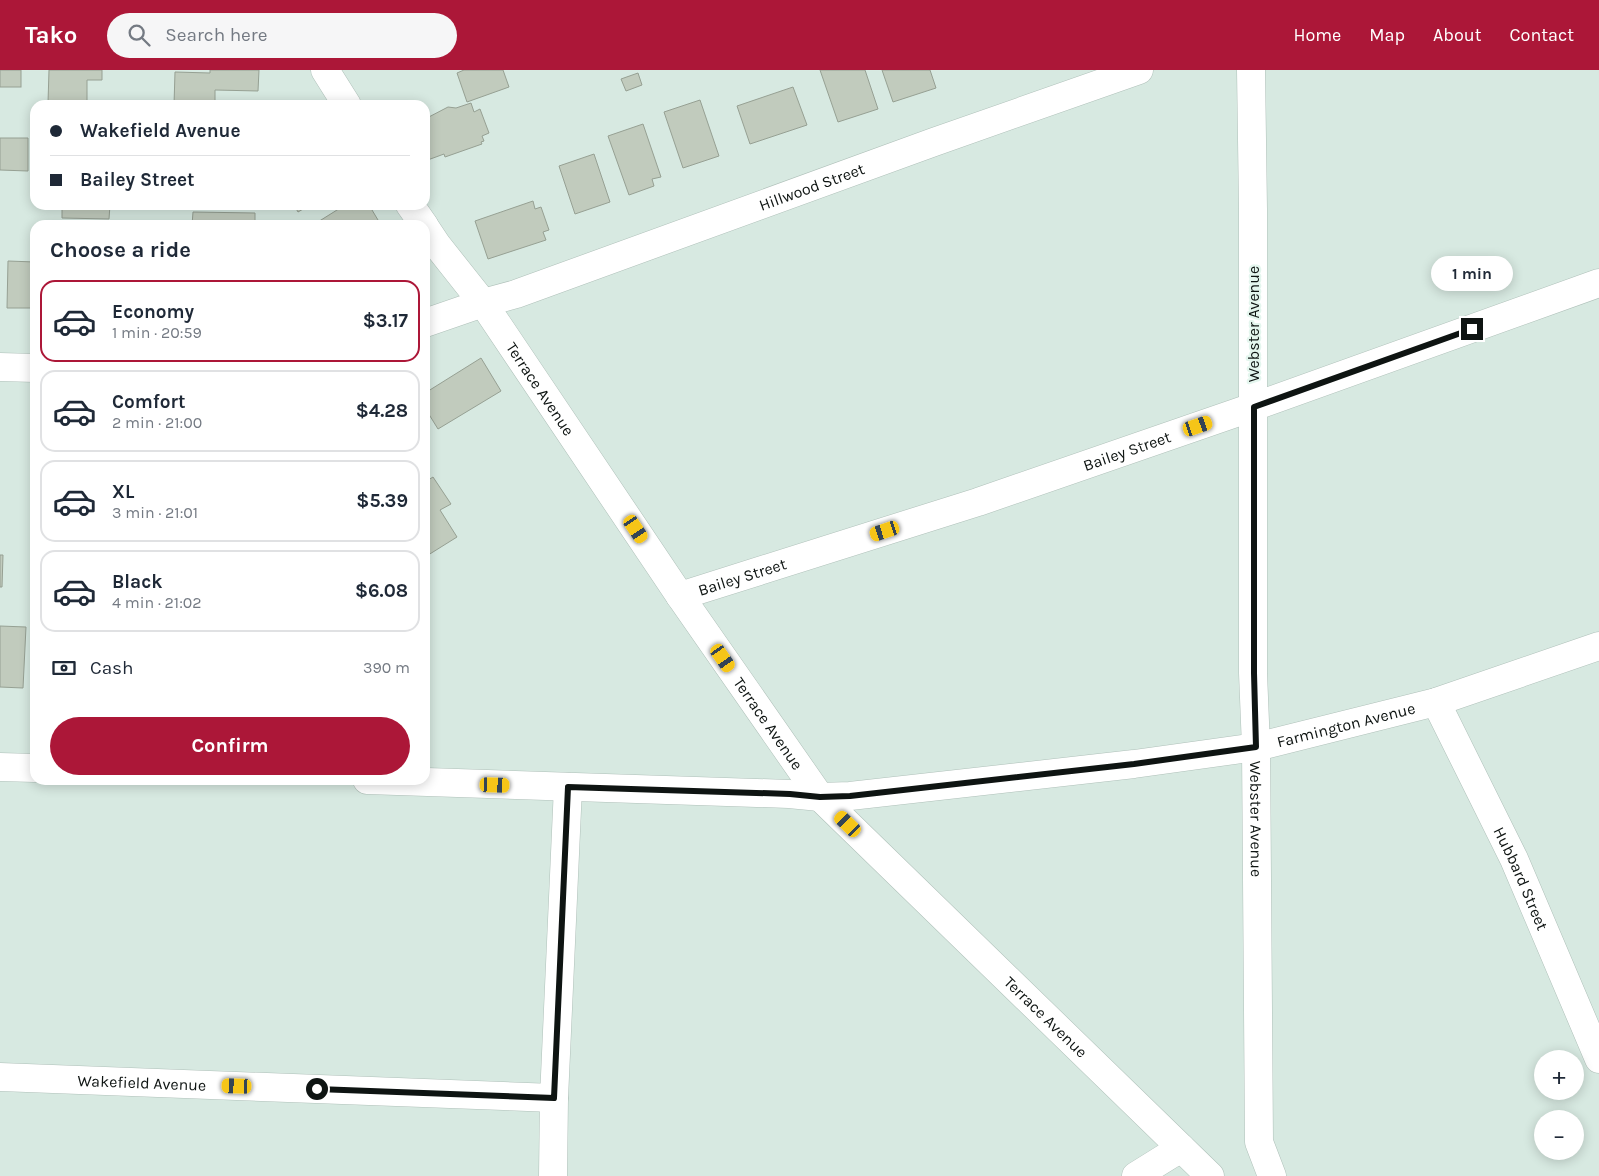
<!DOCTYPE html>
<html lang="en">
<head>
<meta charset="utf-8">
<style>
  :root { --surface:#fff; --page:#f6f6f7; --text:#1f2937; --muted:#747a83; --line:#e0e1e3; --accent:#ac1738 }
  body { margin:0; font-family:Karla,sans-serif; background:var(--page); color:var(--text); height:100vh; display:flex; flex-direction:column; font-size:19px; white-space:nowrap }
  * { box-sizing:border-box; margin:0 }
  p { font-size:16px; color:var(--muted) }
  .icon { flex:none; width:28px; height:28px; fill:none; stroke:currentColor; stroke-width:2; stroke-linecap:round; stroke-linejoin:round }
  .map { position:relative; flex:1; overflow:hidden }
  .sheet { position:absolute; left:30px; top:150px; width:400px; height:565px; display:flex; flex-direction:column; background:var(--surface); border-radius:15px; box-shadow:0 2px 12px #0003 }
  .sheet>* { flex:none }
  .guide { position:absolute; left:30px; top:30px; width:400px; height:110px; border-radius:15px; box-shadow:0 2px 12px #0003; display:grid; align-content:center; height:110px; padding:0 20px; background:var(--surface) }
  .fabs { position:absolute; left:1534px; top:980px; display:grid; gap:10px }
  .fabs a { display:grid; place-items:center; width:50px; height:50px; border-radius:50%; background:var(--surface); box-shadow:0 2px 12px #0003; font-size:25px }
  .end { position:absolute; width:22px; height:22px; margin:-11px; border:6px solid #0e1412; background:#fff; box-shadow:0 0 0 2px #fff }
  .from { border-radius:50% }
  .bubble { position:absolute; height:35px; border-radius:18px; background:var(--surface); box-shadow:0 2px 12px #0003; font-size:16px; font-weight:700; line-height:35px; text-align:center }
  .car { position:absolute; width:15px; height:30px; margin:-15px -8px; border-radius:6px; box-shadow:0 0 4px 1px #0007; background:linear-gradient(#f5c518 24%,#345 0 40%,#f5c518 0 76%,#345 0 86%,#f5c518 0) }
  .guide b { display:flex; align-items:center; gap:18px; height:48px; font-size:19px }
  .guide b+b { border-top:1px solid var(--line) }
  .guide i { width:12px; height:12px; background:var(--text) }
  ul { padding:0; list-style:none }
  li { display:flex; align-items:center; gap:15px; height:82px; margin:0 10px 8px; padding:0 10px; border:2px solid var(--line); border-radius:15px }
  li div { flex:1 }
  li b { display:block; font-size:19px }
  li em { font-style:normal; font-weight:700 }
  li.active { border-color:var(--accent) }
  li>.icon { width:45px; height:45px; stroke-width:1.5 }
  h2 { padding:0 20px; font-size:22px; line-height:60px }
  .pay { display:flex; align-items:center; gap:12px; height:55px; padding:0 20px; font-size:19px }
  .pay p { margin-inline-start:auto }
  .action { display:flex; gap:10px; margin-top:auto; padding:10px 20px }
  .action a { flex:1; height:58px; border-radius:30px; background:var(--accent); color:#fff; font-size:20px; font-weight:700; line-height:58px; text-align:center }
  header { display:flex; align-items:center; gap:30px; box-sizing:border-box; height:70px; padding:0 25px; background:var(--accent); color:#fff }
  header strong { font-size:24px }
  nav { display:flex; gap:28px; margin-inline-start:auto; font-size:18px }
  .search { width:350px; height:45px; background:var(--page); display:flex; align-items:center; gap:12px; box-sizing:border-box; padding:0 18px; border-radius:28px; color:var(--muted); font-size:19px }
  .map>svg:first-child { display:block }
  .building { fill:#c1cbbd; stroke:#96a093 }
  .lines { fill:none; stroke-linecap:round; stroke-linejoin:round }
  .minor-casing { stroke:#afc0b9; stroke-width:29 }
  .minor { stroke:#fff; stroke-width:28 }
  .route { stroke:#0e1412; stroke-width:6 }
  .labels { text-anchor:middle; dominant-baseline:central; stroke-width:4.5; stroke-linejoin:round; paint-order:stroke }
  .street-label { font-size:16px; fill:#0e1412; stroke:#e4f6ee }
</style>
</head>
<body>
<header>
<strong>Tako</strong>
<div class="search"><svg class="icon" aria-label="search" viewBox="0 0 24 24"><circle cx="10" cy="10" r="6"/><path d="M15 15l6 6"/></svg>Search here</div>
<nav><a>Home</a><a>Map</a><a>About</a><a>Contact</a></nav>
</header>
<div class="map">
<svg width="1599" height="1106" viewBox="0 0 1599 1106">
  <rect width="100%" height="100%" fill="#d7e9e1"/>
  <g class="building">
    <rect x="0" y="0" width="21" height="17"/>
    <polygon points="49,0 102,0 102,10 87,10 87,34 48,33"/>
    <polygon points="210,0 259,0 258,21 215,20 215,35 174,35 175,2 210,3"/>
    <polygon points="464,0 503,0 509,17 467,32 457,3"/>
    <polygon points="820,0 865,0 878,39 838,52"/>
    <polygon points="882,0 930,0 936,18 893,32"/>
    <polygon points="638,3 642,15 626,21 621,9"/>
    <polygon points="793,17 807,55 750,74 737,36"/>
    <polygon points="700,30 719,86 683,98 664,42"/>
    <polygon points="471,33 474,42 480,39 489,63 482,66 484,71 481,72 482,74 445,87 444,84 425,91 425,49 448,37 456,38"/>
    <polygon points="643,54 661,107 652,109 654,116 629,125 608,66"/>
    <polygon points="0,68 28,68 28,101 0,100"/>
    <polygon points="594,84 610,132 575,144 559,96"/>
    <polygon points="533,131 535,139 541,137 549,160 543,162 546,170 488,189 475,151"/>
    <polygon points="62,135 110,135 109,149 62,148"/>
    <polygon points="294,135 310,135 298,142"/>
    <polygon points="345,135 369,135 381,155 313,155"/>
    <polygon points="193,142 255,143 255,155 192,155"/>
    <polygon points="8,191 35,192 35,238 7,238"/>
    <polygon points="481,288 501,321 438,359 425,338 425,323"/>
    <polygon points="433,407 451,434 440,440 457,467 425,487 425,412"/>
    <polygon points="0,485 3,485 2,517 0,517"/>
    <polygon points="0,556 26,557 23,618 0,617"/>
  </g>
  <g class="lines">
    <g class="minor-casing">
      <g id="minor">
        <polyline points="325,0 347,35"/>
        <path id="s1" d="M1251,0l2,139v464l3,74 3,395 13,34"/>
        <polyline points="410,135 424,155"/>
        <path id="s2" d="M425,157l12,18 46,58 197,293 140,201 390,379"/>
        <path id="s3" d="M425,253l58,-20 33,-9 418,-152 205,-72"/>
        <polyline points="0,297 35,298"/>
        <path id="s4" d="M680,526l298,-94 275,-95 346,-124"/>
        <path id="s5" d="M1436,632l78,157 85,200"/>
        <polyline points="0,697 35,698"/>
        <path id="s6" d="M367,710l422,14 31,3 30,-1 284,-32 122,-17 180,-45 163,-56"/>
        <path id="s7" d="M0,1007l554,21"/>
        <polyline points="553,1106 554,1028 568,717"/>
        <polyline points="1136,1106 1181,1078"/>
      </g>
    </g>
    <use href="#minor" class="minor"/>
  </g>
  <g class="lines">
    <polyline class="route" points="317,1019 554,1028 568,717 790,724 820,727 850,726 1134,694 1256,677 1254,603 1254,337 1472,259"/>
  </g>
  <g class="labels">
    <g class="street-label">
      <text stroke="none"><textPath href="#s3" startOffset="410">Hillwood Street</textPath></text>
      <text transform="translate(1253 254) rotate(-90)">Webster Avenue</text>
      <text stroke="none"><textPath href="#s2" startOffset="199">Terrace Avenue</textPath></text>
      <text stroke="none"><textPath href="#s4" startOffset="470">Bailey Street</textPath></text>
      <text stroke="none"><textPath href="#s4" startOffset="65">Bailey Street</textPath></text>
      <text stroke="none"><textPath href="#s2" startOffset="604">Terrace Avenue</textPath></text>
      <text stroke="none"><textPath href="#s6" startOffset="985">Farmington Avenue</textPath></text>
      <text stroke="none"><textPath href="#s1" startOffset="749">Webster Avenue</textPath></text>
      <text stroke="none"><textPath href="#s5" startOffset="196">Hubbard Street</textPath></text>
      <text stroke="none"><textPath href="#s2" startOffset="1009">Terrace Avenue</textPath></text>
      <text stroke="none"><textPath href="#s7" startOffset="142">Wakefield Avenue</textPath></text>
    </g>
  </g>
</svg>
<div class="fabs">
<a>+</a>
<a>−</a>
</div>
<i class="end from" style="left:317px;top:1019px"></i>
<i class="end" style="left:1472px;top:259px"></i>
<div class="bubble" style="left:1431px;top:186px;width:82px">1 min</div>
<i class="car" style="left:1198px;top:356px;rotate:71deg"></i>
<i class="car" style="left:636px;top:459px;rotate:146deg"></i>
<i class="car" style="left:885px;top:461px;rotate:252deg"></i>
<i class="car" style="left:723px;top:588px;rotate:145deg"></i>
<i class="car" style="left:495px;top:715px;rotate:92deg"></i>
<i class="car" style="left:848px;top:754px;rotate:314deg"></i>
<i class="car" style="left:237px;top:1016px;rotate:272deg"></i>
<div class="guide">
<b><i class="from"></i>Wakefield Avenue</b>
<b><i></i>Bailey Street</b>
</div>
<section class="sheet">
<h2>Choose a ride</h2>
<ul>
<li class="active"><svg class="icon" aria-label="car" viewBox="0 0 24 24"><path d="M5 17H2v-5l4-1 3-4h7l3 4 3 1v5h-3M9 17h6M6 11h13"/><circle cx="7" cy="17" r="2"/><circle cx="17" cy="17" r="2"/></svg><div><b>Economy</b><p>1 min · 20:59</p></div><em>$3.17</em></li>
<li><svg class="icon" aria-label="car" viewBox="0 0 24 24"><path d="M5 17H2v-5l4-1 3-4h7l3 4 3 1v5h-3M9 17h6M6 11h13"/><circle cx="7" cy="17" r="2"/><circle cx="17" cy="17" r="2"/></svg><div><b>Comfort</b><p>2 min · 21:00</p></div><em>$4.28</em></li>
<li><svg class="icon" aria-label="car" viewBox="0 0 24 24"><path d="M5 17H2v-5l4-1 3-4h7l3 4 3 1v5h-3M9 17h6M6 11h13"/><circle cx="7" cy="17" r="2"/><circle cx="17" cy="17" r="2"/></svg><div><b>XL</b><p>3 min · 21:01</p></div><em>$5.39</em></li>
<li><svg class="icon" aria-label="car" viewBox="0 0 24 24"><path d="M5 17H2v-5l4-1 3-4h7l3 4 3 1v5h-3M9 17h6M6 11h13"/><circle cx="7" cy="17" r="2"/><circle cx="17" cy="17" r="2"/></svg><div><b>Black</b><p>4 min · 21:02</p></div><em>$6.08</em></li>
</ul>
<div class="pay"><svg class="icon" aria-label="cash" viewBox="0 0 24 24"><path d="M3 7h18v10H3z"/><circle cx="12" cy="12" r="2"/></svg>Cash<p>390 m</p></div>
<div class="action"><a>Confirm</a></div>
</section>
</div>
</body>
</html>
